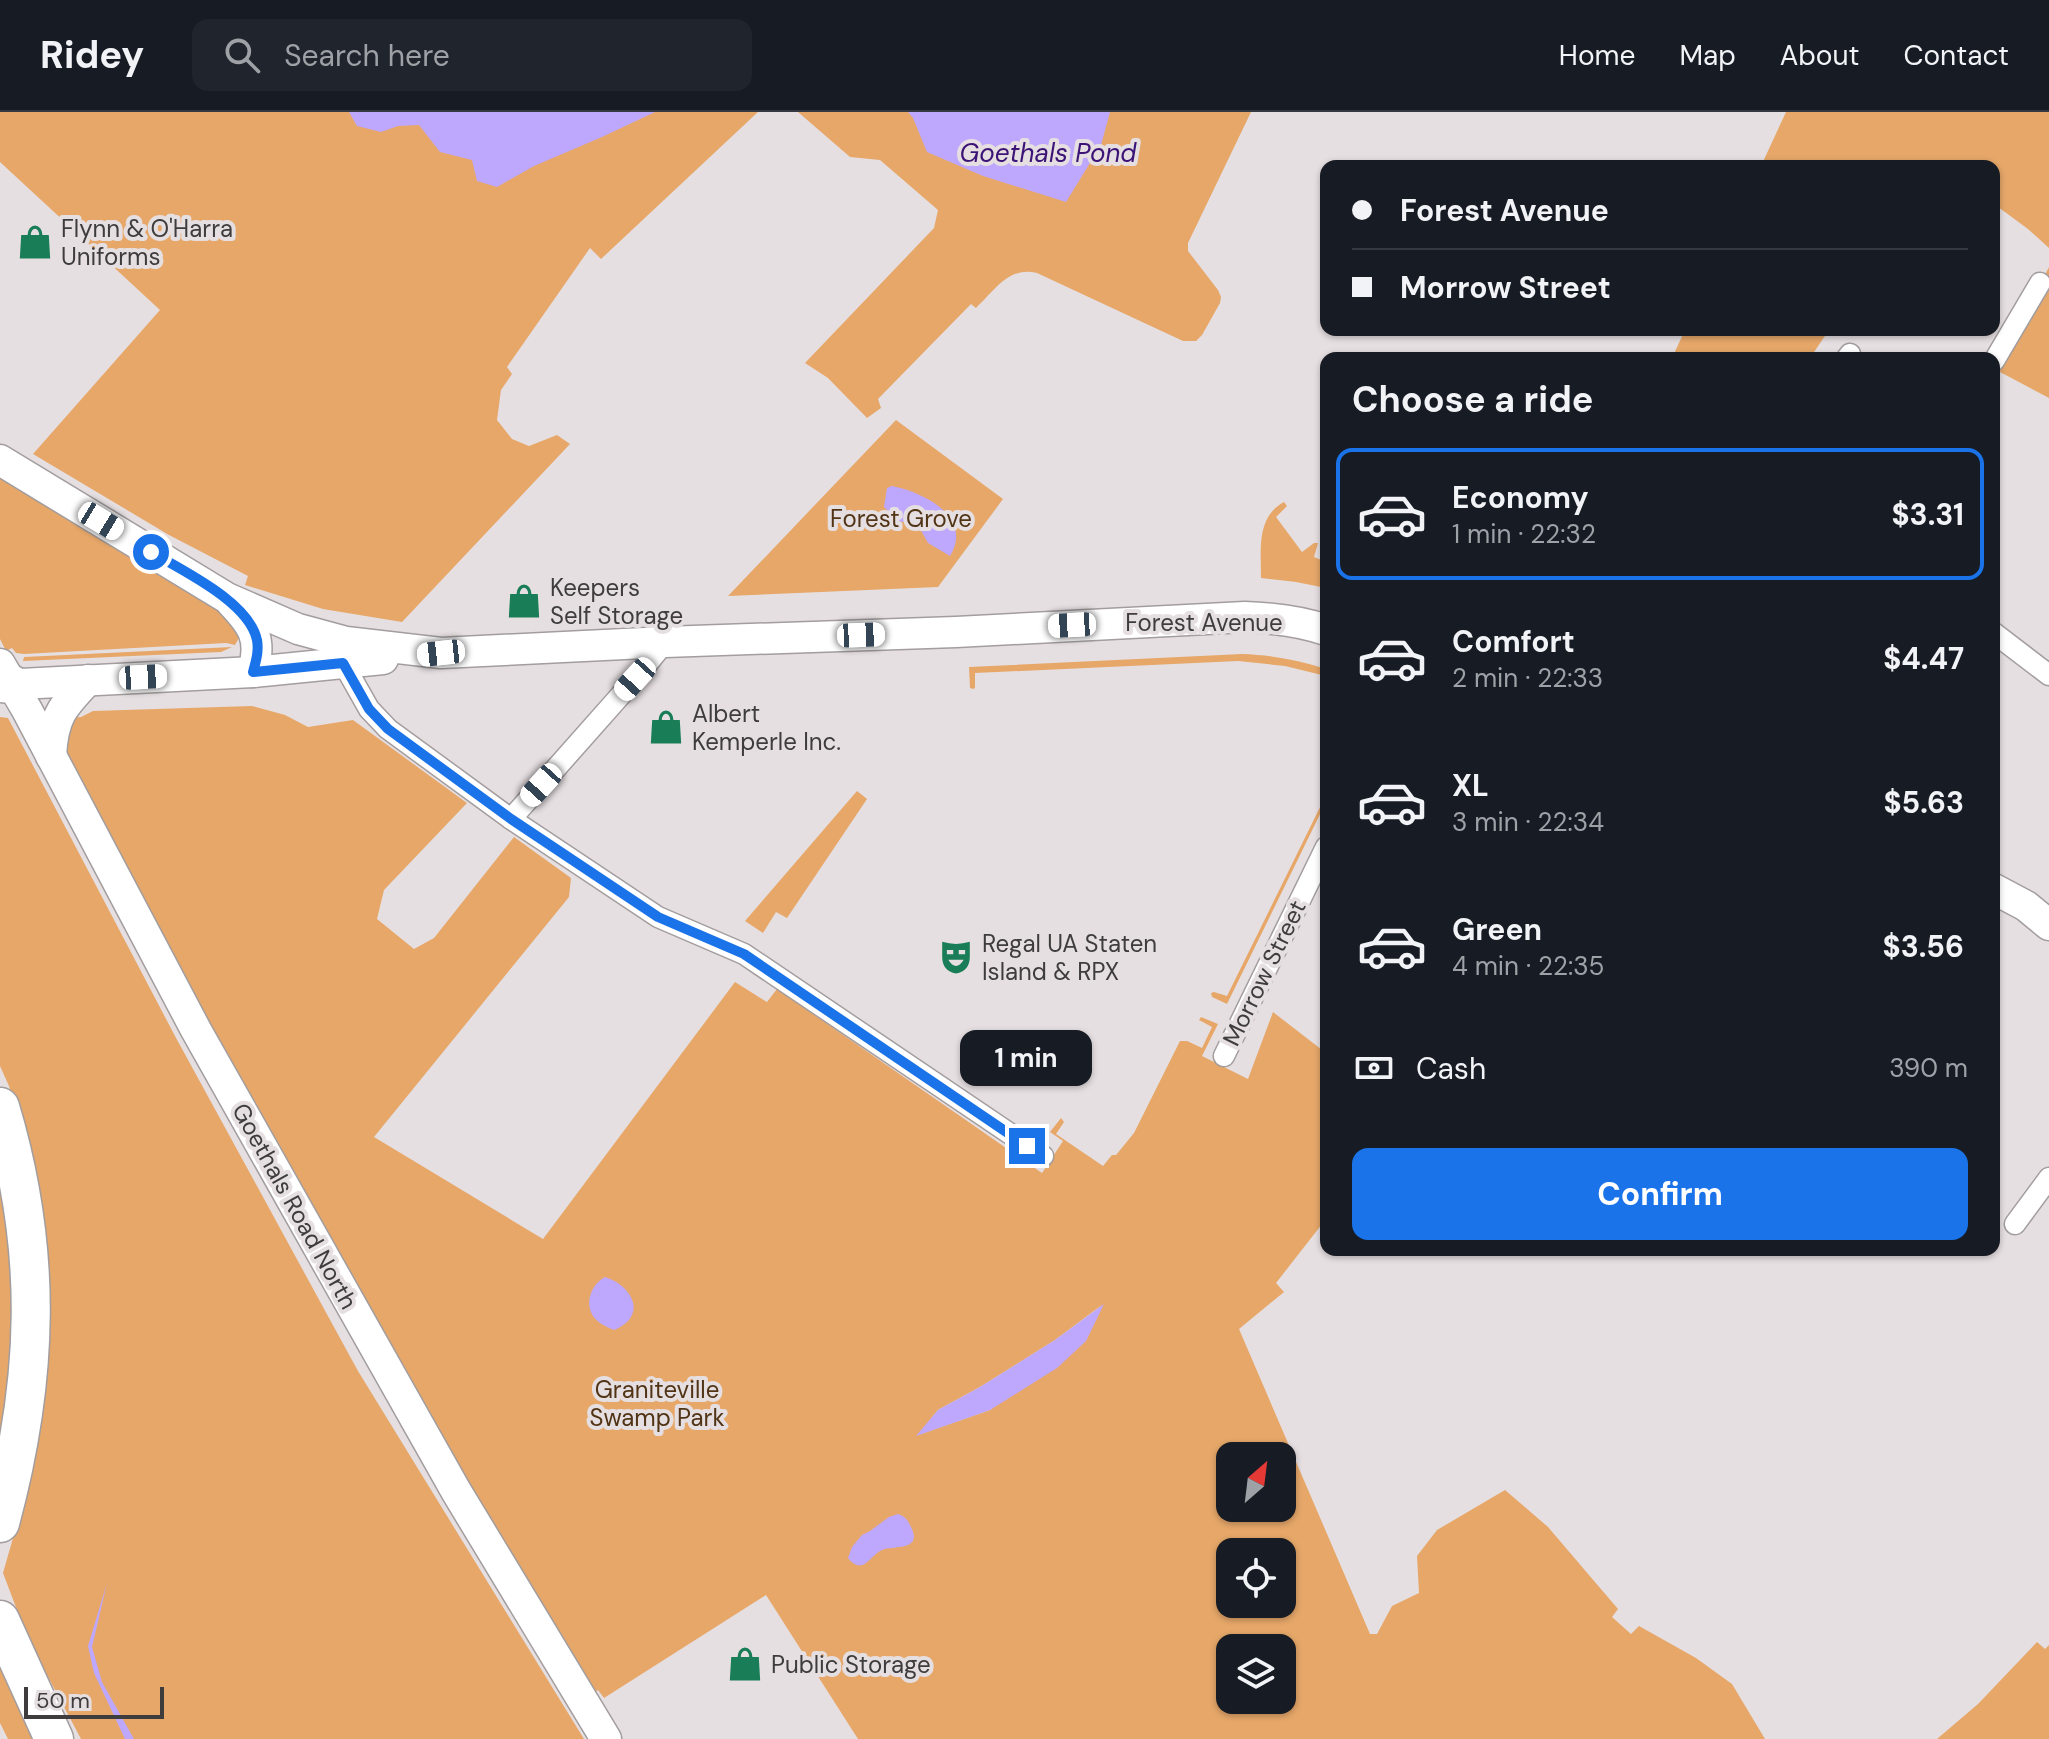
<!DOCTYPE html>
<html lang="en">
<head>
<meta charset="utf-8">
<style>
  :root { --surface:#171b24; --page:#20242c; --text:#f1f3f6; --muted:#9ea1a6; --line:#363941; --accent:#1a73e8 }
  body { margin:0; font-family:"DM Sans",sans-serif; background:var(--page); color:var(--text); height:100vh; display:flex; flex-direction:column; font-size:30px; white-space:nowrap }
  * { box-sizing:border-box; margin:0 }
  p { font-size:26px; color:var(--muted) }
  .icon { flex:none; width:44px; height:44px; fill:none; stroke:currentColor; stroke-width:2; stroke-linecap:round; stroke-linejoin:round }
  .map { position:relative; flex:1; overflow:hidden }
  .sheet { position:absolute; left:1320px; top:240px; width:680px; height:904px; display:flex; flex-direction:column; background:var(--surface); border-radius:16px; box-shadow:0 2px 6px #0004 }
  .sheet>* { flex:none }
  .banner { position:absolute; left:1320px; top:48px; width:680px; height:176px; border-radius:16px; box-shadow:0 2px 6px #0004; display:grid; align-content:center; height:176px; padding:0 32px; background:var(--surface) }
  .needle { width:52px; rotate:28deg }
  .fabs { position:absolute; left:1216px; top:1330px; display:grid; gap:16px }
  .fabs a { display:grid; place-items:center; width:80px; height:80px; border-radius:16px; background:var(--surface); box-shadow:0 2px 6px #0004; font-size:40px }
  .scale { position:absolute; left:24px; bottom:20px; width:140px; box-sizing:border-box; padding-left:8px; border:4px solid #3e3c3c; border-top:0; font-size:22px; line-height:28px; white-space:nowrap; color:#3e3c3c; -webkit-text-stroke:6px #e6dfe1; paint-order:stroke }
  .end { position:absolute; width:36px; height:36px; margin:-18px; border:10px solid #1a73e8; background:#fff; box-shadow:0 0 0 4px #fff }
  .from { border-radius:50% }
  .bubble { position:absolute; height:56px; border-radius:16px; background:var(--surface); box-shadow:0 2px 6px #0004; font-size:26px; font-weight:700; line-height:56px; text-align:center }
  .car { position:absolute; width:24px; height:48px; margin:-24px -12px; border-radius:10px; box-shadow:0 0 6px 2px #0007; background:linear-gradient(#fff 24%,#345 0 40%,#fff 0 76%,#345 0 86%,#fff 0) }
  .banner b { display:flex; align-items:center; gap:28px; height:76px; font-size:30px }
  .banner b+b { border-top:2px solid var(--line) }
  .banner i { width:20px; height:20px; background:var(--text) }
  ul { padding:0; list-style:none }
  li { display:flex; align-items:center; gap:24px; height:132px; margin:0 16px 12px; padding:0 16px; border:4px solid transparent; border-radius:16px }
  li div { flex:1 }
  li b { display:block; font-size:30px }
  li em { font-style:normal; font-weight:700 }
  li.current { border-color:var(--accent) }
  li>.icon { width:72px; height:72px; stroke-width:1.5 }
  h2 { padding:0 32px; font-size:36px; line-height:96px }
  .pay { display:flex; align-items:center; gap:20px; height:88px; padding:0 32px; font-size:30px }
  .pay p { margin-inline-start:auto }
  .cta { display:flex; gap:16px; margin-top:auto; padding:16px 32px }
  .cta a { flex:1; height:92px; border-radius:16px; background:var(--accent); color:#fff; font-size:32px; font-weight:700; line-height:92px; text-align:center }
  header { display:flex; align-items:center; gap:48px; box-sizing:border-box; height:112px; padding:0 40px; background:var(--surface); border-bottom:2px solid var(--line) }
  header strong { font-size:38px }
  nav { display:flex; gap:44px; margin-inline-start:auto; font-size:28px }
  .search { width:560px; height:72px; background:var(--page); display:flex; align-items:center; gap:20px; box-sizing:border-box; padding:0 28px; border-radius:16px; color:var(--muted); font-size:30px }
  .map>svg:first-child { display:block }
  .green { fill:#e6a769; fill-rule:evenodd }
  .water { fill:#bea8fe }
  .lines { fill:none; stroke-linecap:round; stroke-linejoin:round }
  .street-casing { stroke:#a39d9e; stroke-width:23 }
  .secondary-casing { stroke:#a39d9e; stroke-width:33 }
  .highway-casing { stroke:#a39d9e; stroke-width:41 }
  .street { stroke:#fff; stroke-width:20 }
  .secondary { stroke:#fff; stroke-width:30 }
  .highway { stroke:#fff; stroke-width:38 }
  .route { stroke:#1a73e8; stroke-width:10 }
  .labels { text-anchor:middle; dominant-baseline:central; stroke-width:8; stroke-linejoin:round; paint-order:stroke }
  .poi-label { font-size:24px; fill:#3e3c3c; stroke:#e6dfe1; text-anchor:start }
  .park-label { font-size:24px; fill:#513415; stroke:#e6dfe1 }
  .street-label { font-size:24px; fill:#3e3c3c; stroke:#e6dfe1 }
  .water-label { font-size:26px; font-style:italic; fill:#3c1376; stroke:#e6dfe1 }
</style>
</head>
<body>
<header>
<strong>Ridey</strong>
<div class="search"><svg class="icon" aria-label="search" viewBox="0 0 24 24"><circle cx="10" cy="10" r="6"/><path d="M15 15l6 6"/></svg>Search here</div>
<nav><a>Home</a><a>Map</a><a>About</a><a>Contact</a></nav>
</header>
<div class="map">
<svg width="2049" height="1627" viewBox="0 0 2049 1627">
  <rect width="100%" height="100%" fill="#e6dfe1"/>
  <g class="green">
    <polygon points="0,0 758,0 601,147 590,136 507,255 512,262 501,278 497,308 512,327 529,334 557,323 570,332 402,510 323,497 245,473 248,464 169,423 33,342 160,198 0,50"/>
    <path d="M798,0h453l-63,131v8l30,39 3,7 -1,6 -18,32 -6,6h-13l-146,-68c-28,-7 -42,17 -61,35l-5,-4 -93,95 3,9 -14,10 -39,-40 -23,-15 129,-135 4,-18 -58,-50 -30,-3z"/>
    <polygon points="1786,0 2049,0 2049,136 2028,117 1994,92 1994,54 1761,54"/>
    <polygon points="2049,155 2049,286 2000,260 2003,245"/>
    <polygon points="1685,218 1829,218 1810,246 1672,246"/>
    <polygon points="896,308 1003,387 938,475 728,484"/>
    <polygon points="0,362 231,501 241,522 235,533 226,531 24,542 16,541 12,536 6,539 0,527"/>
    <path d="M1284,390l3,4 -11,11 26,35 12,-9h4l-4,14 12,5v26l-30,-6 -35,-4c0,-28 -5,-61 23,-76z"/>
    <polygon points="232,535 221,540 23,549 24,545"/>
    <path d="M1242,542c29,1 56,6 84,15v7l-41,-10 -47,-5 -263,12v15l-2,1 -3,-1 -1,-21z"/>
    <path d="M252,594l33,9 23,12 45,-7 114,83 -83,87 -7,29 37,30 20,-11 80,-101 57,41 -2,19 -195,240 169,102 192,-257 32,20 10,-13 265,184 21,-32 -13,-9 11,-14 3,4 -8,12 47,32 9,-11h4l18,-22 46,-92h7l15,7 10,-21 -13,-7 2,-3 17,7 -16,32 46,23 25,-67 53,41v166l-50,64 8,9 -45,37 131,305h7l15,-28 27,-13 -2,-37 20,-26 68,-40 43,37 70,82 -6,8 19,17 8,-8 57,32 36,26 33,55h-907l-92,-144 -162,103 -6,-8 -9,6 -151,-254 -380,-695 9,-29 14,-1 12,-6zM1102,1193l-112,105 -72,25 20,-25 42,-23 75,-47zM1230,1344h52v52h-52zM1230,1440h52v52h-52zM1230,1536h52v52h-52z"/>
    <polygon points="0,605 8,606 175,924 358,1259 584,1627 81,1627 28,1527 3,1461 17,1412 28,1044 9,974 0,954"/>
    <polygon points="857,679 867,687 787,806 776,800 763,821 745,809"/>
    <polygon points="1326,683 1326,690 1227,892 1212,885 1211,881 1214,880 1227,884"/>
    <polygon points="0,1025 24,1183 0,1369"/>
    <polygon points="2037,1530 2045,1537 2049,1533 2049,1627 1937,1627 1978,1592"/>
    <polygon points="0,1551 37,1627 8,1627 0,1611"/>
  </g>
  <g class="water">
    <polygon points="349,0 655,0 602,25 534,54 497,75 477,69 472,48 440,40 419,13 398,14 381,20 357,14"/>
    <polygon points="908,0 1110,0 1101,33 1066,90 983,64 927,40 913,6"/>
    <path d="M892,374c31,6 82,31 58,70l-22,-13 -10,-18 -20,-4 -14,-14 3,-19z"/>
    <path d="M605,1165c28,9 43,39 9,53 -8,-3 -16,-7 -21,-14 -9,-14 -1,-32 12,-39z"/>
    <polygon points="1104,1192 1086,1229 1057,1256 990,1298 916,1324 938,1298 980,1275 1055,1228"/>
    <path d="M898,1402c8,3 9,5 13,13 11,22 -12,19 -26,22 -14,3 -21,29 -37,9l4,-11 10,-12 8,-4 19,-14z"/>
    <polygon points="107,1471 92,1535 102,1570 134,1627 125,1627 94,1561 88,1534"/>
  </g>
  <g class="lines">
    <g class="street-casing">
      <g id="street">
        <polyline points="1847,246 1850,242"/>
        <polyline points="1994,249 2040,171"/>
        <polyline points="1994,521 2049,563"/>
        <polyline points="343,551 369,597 388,617 511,707 658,805 744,842 1043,1044"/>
        <polyline points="511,707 635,567 665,530"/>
        <polyline points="1224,944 1326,735"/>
        <polyline points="2015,1112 2049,1066"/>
      </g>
    </g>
    <g class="secondary-casing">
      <g id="secondary">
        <path d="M0,348l227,138 71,31 48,13 95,11 224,-11 291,-10 289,-15c28,1 55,4 81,13"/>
        <path d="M231,490c23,24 31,37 22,70"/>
        <polyline points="0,552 27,598 196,918 456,1379 606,1627"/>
        <polyline points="0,573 253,560 383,547"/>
        <path d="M51,644c2,-39 11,-49 37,-76"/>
        <polyline points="1994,777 2026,794 2049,813"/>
      </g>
    </g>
    <g class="highway-casing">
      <g id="highway">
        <polyline points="0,571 11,572"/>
        <path d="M0,995c43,143 39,272 0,416"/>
        <polyline points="0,1508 54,1627"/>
      </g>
    </g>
    <use href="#street" class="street"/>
    <use href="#secondary" class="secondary"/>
    <use href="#highway" class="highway"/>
  </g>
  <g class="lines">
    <path class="route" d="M151,440c32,19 98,50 106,88 2,11 -1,21 -4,32l90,-9 26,46 19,20 123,90 147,98 86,37 283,192"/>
  </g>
  <defs>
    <g id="shop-bare" transform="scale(2.76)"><path d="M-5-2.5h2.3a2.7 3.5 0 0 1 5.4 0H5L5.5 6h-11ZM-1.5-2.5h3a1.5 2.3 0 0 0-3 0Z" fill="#197e58" stroke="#e6dfe1" stroke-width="2.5" paint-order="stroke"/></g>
    <g id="theatre-bare" transform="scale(2.76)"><path d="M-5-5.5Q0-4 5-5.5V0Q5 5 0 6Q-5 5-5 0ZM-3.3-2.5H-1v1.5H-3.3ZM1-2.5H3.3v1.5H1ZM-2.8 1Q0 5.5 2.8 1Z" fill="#197e58" stroke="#e6dfe1" stroke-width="2.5" paint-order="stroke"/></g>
  </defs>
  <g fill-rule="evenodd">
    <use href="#shop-bare" x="35" y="130"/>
    <use href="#shop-bare" x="524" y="489"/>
    <use href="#shop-bare" x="666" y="615"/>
    <use href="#theatre-bare" x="956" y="845"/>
    <use href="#shop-bare" x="745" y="1552"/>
  </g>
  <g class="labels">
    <g class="poi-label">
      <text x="61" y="116">Flynn &amp; O'Harra<tspan x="61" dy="28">Uniforms</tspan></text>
      <text x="550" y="475">Keepers<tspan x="550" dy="28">Self Storage</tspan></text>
      <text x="692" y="601">Albert<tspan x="692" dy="28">Kemperle Inc.</tspan></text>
      <text x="982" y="831">Regal UA Staten<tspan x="982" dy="28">Island &amp; RPX</tspan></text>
      <text x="771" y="1552">Public Storage</text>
    </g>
    <g class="park-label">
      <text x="901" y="406">Forest Grove</text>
      <text x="657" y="1277">Graniteville<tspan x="657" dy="28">Swamp Park</tspan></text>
    </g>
    <g class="street-label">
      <text x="1204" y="510">Forest Avenue</text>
      <text transform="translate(1264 861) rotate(-64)">Morrow Street</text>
      <text transform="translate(295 1094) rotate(61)">Goethals Road North</text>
    </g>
    <g class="water-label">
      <text x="1048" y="41">Goethals Pond</text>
    </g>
  </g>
</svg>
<div class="fabs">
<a><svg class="needle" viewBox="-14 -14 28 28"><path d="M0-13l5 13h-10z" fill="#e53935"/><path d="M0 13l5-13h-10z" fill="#9ea1a6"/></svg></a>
<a><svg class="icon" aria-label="locate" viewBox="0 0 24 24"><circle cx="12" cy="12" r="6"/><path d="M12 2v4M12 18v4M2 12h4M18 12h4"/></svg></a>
<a><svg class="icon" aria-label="layers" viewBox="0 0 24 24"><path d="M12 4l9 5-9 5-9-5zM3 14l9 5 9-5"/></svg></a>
</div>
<div class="scale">50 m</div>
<i class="end from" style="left:151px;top:440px"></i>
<i class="end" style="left:1027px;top:1034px"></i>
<div class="bubble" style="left:960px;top:918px;width:132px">1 min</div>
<i class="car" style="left:101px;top:409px;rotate:121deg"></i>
<i class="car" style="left:1072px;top:513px;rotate:267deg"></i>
<i class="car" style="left:861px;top:523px;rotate:88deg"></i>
<i class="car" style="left:441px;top:541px;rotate:264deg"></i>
<i class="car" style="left:143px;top:565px;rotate:87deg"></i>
<i class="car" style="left:635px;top:567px;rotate:222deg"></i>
<i class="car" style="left:541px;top:673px;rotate:222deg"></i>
<div class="banner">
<b><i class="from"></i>Forest Avenue</b>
<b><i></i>Morrow Street</b>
</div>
<section class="sheet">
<h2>Choose a ride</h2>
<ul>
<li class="current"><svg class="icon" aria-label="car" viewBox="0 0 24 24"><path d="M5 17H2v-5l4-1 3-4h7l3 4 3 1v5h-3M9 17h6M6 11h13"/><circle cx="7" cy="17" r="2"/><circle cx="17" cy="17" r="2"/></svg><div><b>Economy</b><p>1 min · 22:32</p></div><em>$3.31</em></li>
<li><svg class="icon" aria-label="car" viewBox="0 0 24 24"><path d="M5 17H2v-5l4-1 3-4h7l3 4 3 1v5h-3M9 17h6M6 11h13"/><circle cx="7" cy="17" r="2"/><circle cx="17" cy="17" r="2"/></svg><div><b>Comfort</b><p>2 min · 22:33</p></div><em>$4.47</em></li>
<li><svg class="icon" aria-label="car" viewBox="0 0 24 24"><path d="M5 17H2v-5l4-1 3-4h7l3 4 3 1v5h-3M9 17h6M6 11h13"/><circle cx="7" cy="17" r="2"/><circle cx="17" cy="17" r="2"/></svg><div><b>XL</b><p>3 min · 22:34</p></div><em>$5.63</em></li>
<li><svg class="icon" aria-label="car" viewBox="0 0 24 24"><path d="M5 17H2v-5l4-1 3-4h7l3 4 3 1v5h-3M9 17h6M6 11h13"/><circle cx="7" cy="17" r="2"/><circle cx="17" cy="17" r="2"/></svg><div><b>Green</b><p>4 min · 22:35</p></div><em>$3.56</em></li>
</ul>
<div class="pay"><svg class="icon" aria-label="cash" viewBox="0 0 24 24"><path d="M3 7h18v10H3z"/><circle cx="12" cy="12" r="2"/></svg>Cash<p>390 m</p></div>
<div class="cta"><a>Confirm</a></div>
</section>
</div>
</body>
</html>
